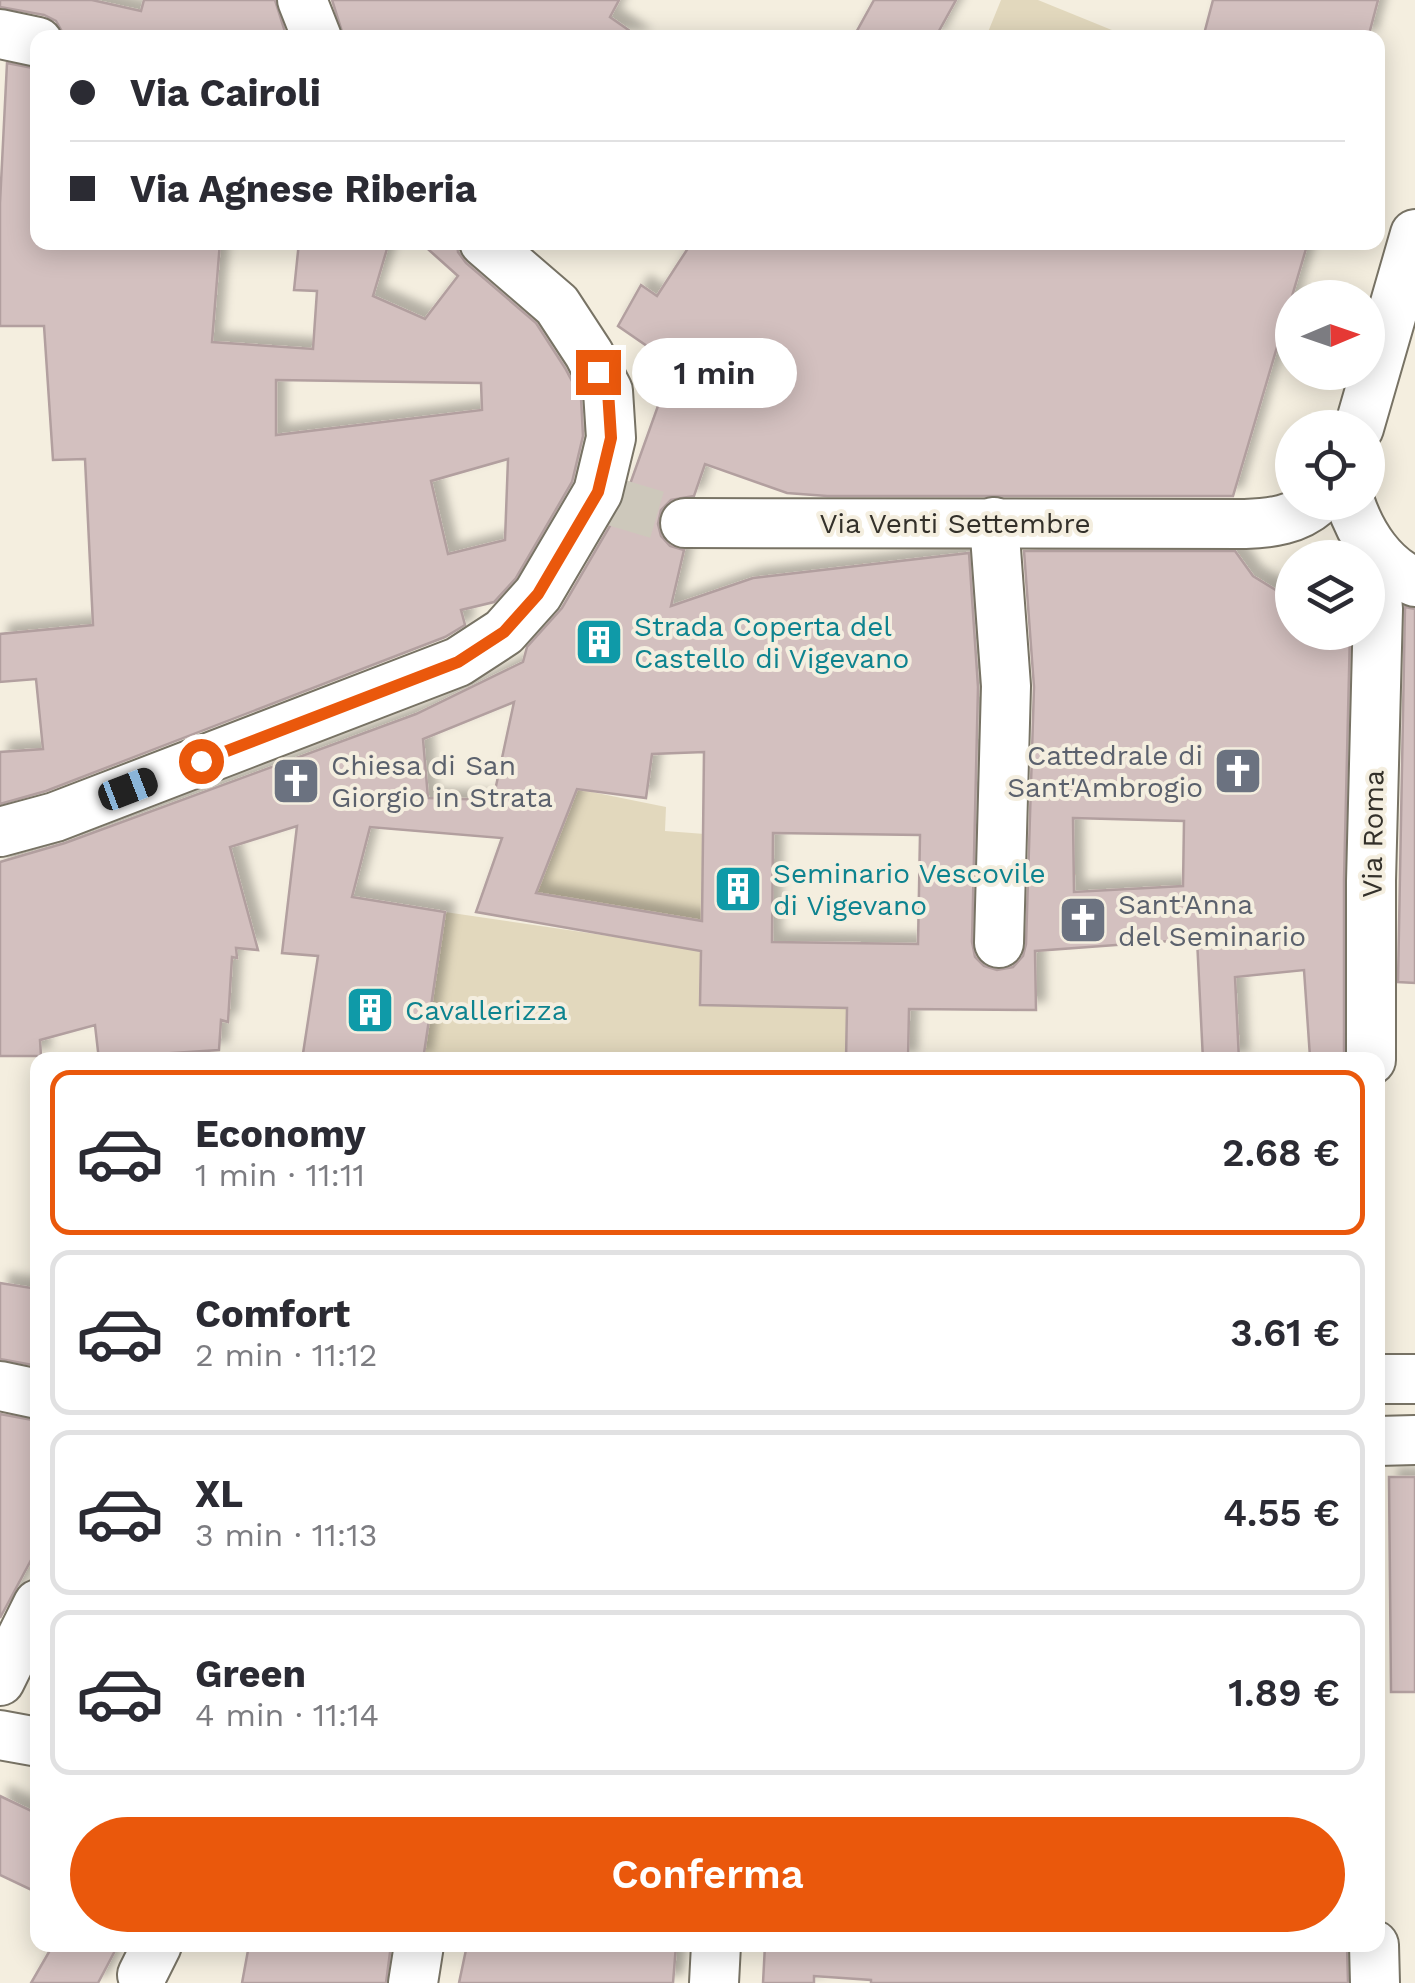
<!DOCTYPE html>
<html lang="it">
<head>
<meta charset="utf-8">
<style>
  :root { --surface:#fff; --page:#f2f2f3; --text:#2b2b33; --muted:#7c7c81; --line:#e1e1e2; --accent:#ea580c }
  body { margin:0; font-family:"Work Sans",sans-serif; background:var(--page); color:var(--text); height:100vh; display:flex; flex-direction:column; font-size:38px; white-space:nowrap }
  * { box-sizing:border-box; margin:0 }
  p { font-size:32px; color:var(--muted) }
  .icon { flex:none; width:55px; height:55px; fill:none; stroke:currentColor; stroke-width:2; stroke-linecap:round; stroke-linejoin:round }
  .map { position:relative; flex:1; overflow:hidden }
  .sheet { position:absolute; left:30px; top:1052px; width:1355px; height:900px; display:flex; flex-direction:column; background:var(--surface); border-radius:20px; box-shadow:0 5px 25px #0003 }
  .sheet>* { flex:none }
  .top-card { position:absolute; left:30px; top:30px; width:1355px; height:220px; border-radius:20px; box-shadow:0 5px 25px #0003; display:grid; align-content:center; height:220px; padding:0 40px; background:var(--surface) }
  .needle { width:65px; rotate:88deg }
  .controls { position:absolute; left:1275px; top:280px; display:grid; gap:20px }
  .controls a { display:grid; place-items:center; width:110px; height:110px; border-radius:50%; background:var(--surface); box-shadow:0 5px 25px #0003; font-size:50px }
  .end { position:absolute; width:45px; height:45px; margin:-22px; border:12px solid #ea580c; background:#fff; box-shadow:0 0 0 5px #fff }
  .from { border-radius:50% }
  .bubble { position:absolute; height:70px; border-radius:35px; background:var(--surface); box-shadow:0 5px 25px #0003; font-size:32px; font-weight:600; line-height:70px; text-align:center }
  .car { position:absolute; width:30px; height:60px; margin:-30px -15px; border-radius:12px; box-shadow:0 0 8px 2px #0007; background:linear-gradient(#222 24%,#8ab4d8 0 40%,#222 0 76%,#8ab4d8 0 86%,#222 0) }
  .top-card b { display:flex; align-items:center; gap:35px; height:95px; font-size:38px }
  .top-card b+b { border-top:2px solid var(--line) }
  .top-card i { width:25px; height:25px; background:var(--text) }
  ul { padding:18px 0 0; list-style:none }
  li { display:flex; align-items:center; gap:30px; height:165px; margin:0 20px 15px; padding:0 20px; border:5px solid var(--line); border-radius:20px }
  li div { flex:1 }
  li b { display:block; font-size:38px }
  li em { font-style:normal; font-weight:600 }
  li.on { border-color:var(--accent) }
  li>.icon { width:90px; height:90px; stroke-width:1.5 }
  .primary-button { display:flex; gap:20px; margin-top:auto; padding:20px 40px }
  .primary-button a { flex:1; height:115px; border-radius:60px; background:var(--accent); color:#fff; font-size:40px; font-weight:600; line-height:115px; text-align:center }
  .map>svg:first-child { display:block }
  .green { fill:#e2d8bd }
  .building { fill:#d3c0bf; stroke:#b29f9f; stroke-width:2.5; fill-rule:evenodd; filter:url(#shadow) }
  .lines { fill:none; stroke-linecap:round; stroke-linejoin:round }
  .minor-tunnel { stroke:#cdc8bb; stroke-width:48; stroke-dasharray:48 24; stroke-linecap:butt }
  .minor-casing { stroke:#787365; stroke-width:52 }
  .minor { stroke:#fff; stroke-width:48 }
  .route { stroke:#ea580c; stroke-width:12 }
  .labels { text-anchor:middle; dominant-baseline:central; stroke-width:8; stroke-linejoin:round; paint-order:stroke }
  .street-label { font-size:28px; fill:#33302a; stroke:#f4eedf }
  .culture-label { font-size:28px; fill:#0d838f; stroke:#f4eedf; text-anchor:start }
  .worship-label { font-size:28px; fill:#5b616d; stroke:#f4eedf; text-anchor:start }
</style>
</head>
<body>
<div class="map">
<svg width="1415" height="1983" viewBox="0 0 1415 1983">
  <defs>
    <filter id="shadow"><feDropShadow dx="9" dy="-9" stdDeviation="5" flood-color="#0004"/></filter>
  </defs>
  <rect width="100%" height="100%" fill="#f4eedf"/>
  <g class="green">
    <polygon points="1001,0 1038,0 1129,37 986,37"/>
    <polygon points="577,789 666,807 665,831 705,834 700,1005 847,1008 846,1060 423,1060 445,912 657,943 663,914 536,893"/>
  </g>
  <g class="building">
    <polygon points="0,0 92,0 141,11 144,0 275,0 287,38 73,38 64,35 56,21 44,15 0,7"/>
    <polygon points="332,0 619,0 610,17 640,38 344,38"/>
    <polygon points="874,0 956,0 935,38 853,38"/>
    <polygon points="1213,0 1378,0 1368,38 1203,38"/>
    <path d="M7,63l31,6v173h182l-8,100 101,7 4,-58 -23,-1 5,-48h90l-16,54 52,23 33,-43 -38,-34h37l1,10 8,11 70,60 29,45 16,30 2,38 -11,46 -56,96 -22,24 -33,8 4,15 -20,12 -399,154 -46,13v-52l43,-3 -7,-70 -36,3v-48l93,-9 -8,-166 -32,1 -9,-134h-44v-123zM276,380l205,3 1,27 -206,25zM508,459l-3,81 -57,14 -17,-73z"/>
    <path d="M692,242h616l-75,254h-406l-40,-3 -82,-29 -11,32 -23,4 -10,10 -3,14 3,12 9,10 14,4 -13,56 82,-28 216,-25 9,134 -6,255 3,15 9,9 13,4 16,-3 10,-11 3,-12 8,-257 -10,-136h211l18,25 39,24v32h58l-6,248v176l-34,1 -6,-87 -69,7 4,83h-36l-6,-121 -162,12 1,59 -127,-1 -1,51h-62l1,-52 -147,-3 1,-54 -225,-39 26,-74 -132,-11 -18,70 93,15 -22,148h-121l16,-104 -36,-3 15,-127 -67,21 28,103 -22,-2 1,10 -5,-1 -4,65 -7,-2 -2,30 -91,6 1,4h-30l-4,-35 -55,15 1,16h-41v-194l65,-19 351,-129 107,-52 4,-15 35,-39 56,-96 1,3 54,-151 -55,-38 23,-41 16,11zM514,702l-21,98 -65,-2 -5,-59zM704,752l-2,169 -166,-28 41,-104 69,9 6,-44zM1073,818l111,3 -1,65 -109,6zM773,833l147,2 -2,109 -146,-2z"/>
    <polygon points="1405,607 1415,609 1415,983 1398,982"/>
    <polygon points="0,1283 38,1289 38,1366 0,1359"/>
    <polygon points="0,1414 38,1421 38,1547 0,1618"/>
    <polygon points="1389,1477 1415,1477 1415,1692 1391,1692"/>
    <polygon points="0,1796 38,1814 38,1893 0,1875"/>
    <polygon points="53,1945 118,1945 98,1983 31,1983"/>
    <polygon points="249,1945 391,1945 386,1983 242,1983"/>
    <polygon points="467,1945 676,1945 673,1983 459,1983"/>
    <polygon points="765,1945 1093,1945 1134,1948 1169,1948 1170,1945 1347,1945 1348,1983 871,1983 871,1980 814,1976 814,1983 763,1983"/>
  </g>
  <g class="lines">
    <polyline class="minor-tunnel" points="611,501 685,523"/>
    <g class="minor-casing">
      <g id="minor">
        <polyline points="302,0 317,38"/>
        <polyline points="0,34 38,42"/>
        <polyline points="1359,428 1415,234"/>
        <path d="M1350,502c11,33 32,66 65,80"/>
        <polyline points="994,522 1006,686 999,943"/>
        <path d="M685,523l560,1c27,-1 51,-4 72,-22"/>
        <polyline points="0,832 55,817 458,662 504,632 538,594 598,492 611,438 608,391 589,354 557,305 484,242"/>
        <polyline points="1371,1060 1371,881 1378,609 1373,549"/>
        <polyline points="1378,1379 1415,1379"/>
        <polyline points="0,1386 38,1394"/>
        <polyline points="1378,1441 1415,1440"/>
        <polyline points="0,1681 38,1604"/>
        <polyline points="0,1735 38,1742"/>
        <polyline points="1374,1945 1375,1983"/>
        <polyline points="142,1975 157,1945"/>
        <polyline points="413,1983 419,1945"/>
        <polyline points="714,1983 716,1945"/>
      </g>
    </g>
    <use href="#minor" class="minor"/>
  </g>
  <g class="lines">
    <polyline class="route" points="201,761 458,662 504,632 538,594 598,492 611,438 608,391 598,372"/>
  </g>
  <defs>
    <g id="building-square" transform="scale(2.5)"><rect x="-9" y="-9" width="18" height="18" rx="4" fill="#0f9aa8" stroke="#f4eedf"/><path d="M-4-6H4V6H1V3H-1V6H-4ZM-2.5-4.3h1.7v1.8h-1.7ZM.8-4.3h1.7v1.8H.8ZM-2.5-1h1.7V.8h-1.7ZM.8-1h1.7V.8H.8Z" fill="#fff"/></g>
    <g id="church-square" transform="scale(2.5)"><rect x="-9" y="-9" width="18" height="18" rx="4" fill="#6b7280" stroke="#f4eedf"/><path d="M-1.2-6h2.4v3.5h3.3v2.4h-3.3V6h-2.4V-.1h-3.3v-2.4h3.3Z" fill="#fff"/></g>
  </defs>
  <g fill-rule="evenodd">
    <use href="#building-square" x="599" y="642"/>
    <use href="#church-square" x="1238" y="771"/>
    <use href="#church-square" x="296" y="781"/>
    <use href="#building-square" x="738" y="889"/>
    <use href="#church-square" x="1083" y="920"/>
    <use href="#building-square" x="370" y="1010"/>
  </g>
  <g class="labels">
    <g class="street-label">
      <text x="955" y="523">Via Venti Settembre</text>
      <text transform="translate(1373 834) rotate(-89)">Via Roma</text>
    </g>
    <g class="culture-label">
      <text x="634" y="626">Strada Coperta del<tspan x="634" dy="32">Castello di Vigevano</tspan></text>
      <text x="773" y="873">Seminario Vescovile<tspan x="773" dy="32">di Vigevano</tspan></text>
      <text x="405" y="1010">Cavallerizza</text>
    </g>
    <g class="worship-label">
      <text x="1203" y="755" text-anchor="end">Cattedrale di<tspan x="1203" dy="32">Sant'Ambrogio</tspan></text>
      <text x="331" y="765">Chiesa di San<tspan x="331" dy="32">Giorgio in Strata</tspan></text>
      <text x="1118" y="904">Sant'Anna<tspan x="1118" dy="32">del Seminario</tspan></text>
    </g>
  </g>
</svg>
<div class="controls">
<a><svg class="needle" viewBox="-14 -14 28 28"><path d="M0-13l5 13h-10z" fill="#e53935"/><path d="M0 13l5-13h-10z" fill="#7c7c81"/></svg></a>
<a><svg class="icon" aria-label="locate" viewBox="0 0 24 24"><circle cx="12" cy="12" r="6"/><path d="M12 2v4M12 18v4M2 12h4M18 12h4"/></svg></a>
<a><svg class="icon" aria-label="layers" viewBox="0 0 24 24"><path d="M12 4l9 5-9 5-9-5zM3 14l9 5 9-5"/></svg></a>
</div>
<i class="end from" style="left:201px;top:761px"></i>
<i class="end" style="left:598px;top:372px"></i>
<div class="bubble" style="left:632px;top:338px;width:165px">1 min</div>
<i class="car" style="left:128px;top:789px;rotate:69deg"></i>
<div class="top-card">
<b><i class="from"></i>Via Cairoli</b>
<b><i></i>Via Agnese Riberia</b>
</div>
<section class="sheet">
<ul>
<li class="on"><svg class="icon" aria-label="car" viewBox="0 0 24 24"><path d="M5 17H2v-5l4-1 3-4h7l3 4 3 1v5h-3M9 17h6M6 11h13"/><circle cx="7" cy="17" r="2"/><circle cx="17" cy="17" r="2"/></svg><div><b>Economy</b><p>1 min · 11:11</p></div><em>2.68 €</em></li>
<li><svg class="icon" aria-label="car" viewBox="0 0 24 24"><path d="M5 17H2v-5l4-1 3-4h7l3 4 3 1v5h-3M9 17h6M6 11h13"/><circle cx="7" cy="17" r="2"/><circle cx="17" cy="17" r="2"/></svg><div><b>Comfort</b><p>2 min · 11:12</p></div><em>3.61 €</em></li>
<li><svg class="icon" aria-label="car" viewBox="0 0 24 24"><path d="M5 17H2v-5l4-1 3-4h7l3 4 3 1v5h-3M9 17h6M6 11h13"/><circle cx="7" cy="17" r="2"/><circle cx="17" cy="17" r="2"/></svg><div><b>XL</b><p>3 min · 11:13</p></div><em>4.55 €</em></li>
<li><svg class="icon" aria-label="car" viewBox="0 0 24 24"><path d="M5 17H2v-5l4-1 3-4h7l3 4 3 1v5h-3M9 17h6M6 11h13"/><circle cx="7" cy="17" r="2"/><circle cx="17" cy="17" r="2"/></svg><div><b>Green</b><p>4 min · 11:14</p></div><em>1.89 €</em></li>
</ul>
<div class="primary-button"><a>Conferma</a></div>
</section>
</div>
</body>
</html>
